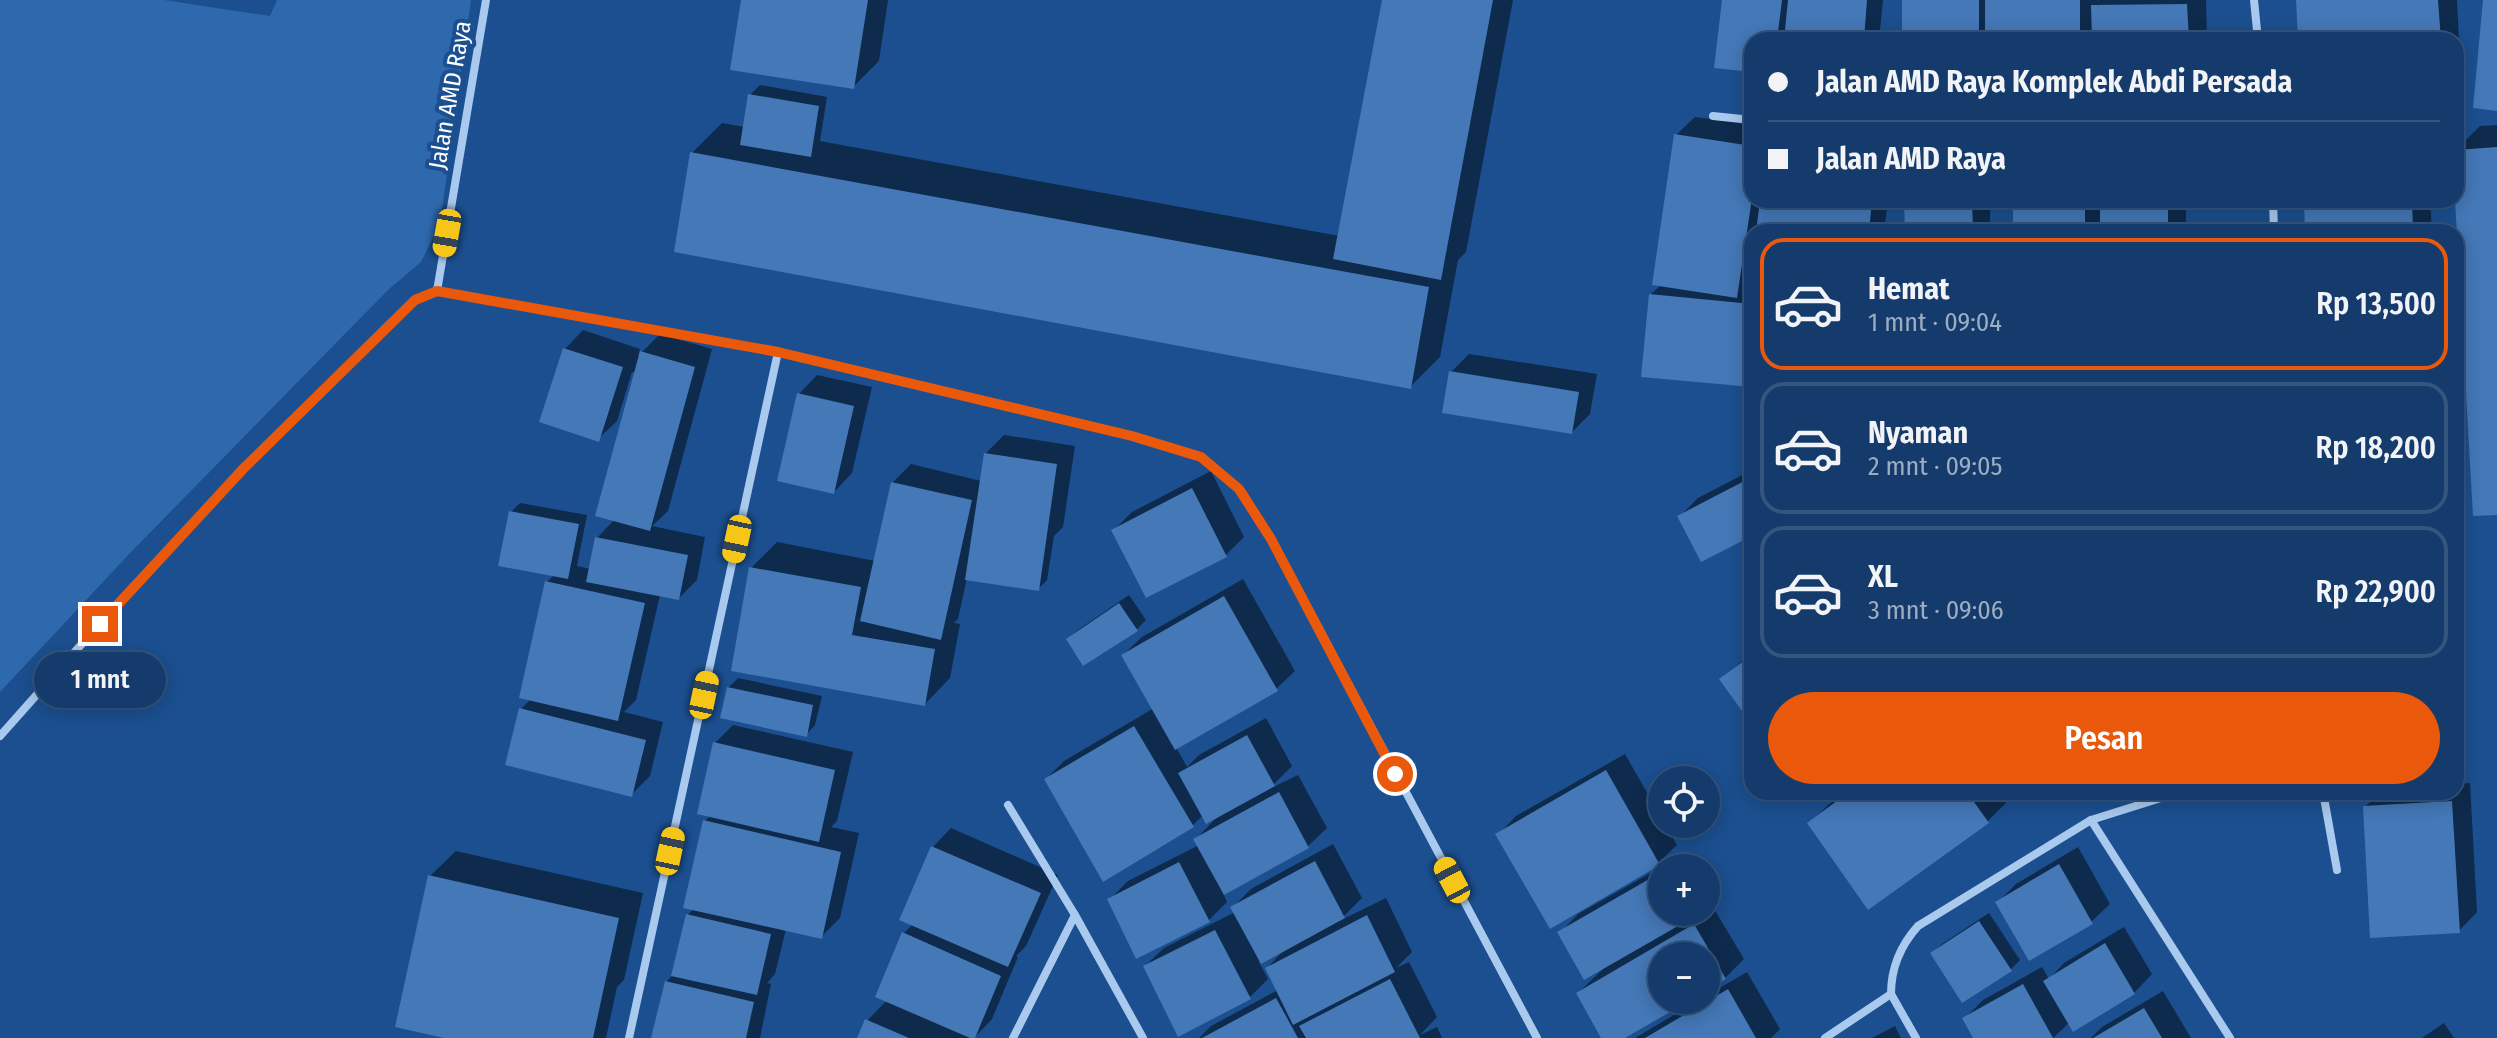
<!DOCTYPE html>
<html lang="id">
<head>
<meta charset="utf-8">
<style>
  :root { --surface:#143b6b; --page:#214673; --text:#f1f3f6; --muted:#9dadc1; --line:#33557e; --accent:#ea580c }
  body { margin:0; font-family:"Fira Sans Condensed",sans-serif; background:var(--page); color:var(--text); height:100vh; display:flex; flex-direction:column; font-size:30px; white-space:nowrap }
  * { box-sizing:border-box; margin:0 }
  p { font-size:26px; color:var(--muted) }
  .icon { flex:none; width:44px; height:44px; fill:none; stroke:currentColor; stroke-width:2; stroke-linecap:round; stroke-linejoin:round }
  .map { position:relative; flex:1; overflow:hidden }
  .details { position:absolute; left:1744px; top:224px; width:720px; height:576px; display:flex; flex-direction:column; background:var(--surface); border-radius:24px; box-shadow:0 4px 20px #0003,0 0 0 2px var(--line) }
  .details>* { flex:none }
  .guide { position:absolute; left:1744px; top:32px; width:720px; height:176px; border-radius:24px; box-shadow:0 4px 20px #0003,0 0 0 2px var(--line); display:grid; align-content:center; height:176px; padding:0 24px; background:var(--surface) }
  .fabs { position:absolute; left:1648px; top:766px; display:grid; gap:16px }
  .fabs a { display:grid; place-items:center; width:72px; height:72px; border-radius:50%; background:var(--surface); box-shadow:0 4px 20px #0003,0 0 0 2px var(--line); font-size:40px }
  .end { position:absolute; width:36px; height:36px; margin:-18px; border:10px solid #ea580c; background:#fff; box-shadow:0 0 0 4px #fff }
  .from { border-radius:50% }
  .bubble { position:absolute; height:56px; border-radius:28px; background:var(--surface); box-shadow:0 4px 20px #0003,0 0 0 2px var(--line); font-size:26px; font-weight:600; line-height:56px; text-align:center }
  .car { position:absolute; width:24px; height:48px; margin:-24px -12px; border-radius:10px; box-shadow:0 0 6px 2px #0007; background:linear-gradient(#f5c518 24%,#345 0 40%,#f5c518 0 76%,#345 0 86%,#f5c518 0) }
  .guide b { display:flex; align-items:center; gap:28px; height:76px; font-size:30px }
  .guide b+b { border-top:2px solid var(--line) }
  .guide i { width:20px; height:20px; background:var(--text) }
  ul { padding:14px 0 0; list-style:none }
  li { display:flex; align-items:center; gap:24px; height:132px; margin:0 16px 12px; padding:0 8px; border:4px solid var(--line); border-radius:24px }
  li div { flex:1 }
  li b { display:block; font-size:30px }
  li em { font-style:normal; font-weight:600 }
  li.current { border-color:var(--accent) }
  li>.icon { width:72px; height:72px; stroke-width:1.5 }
  .cta { display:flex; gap:16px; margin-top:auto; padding:16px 24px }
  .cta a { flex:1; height:92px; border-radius:48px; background:var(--accent); color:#fff; font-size:32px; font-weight:600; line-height:92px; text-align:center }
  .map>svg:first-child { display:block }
  .green { fill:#2e69ad }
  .shadow { fill:#0007 }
  .building { fill:#4478b7 }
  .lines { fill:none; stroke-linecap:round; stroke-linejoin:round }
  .minor { stroke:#a9c9ee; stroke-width:8 }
  .route { stroke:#ea580c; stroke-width:10 }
  .labels { text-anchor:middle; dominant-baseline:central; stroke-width:8; stroke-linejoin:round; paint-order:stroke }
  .street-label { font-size:24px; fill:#fff; stroke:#1b4f8f }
</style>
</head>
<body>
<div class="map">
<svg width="2497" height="1038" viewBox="0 0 2497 1038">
  <rect width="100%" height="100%" fill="#1b4f8f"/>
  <polygon class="green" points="0,0 164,0 270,16 277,0 471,0 440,224 421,262 389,289 131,552 0,692"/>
  <g class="shadow">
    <polygon points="743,0 888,0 879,61 853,87"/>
    <polygon points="1383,0 1513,0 1466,252 1458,260 1440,357 1410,387 692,153 722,123 745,127 750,95 760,85 827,97 820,141 1339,236"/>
    <polygon points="1724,0 1883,0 1879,40 1752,40 1752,70"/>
    <polygon points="1904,0 2098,0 2098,2 2099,0 2206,0 2207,40 1904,40"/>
    <polygon points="2298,0 2457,0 2459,40 2456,43 2456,40 2300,40"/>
    <polygon points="1695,117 1752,125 1752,200 1888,200 1884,232 1752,232 1752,280 1748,284 1752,284 1752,384 1650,295 1661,285 1676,135"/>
    <polygon points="2497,125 2497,513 2456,174 2456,150 2480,126"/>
    <polygon points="1906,200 1990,200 1990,232 1907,232"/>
    <rect x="2015" y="200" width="171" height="32"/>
    <polygon points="2306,200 2430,200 2432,232 2307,232"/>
    <polygon points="583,330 640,349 638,356 660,334 712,349 668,511 652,526 705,537 697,580 679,598 660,595 636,700 624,712 663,722 650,776 631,795 521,709 531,699 547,582 555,574 511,512 520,503 587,515 577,566 591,569 597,538 615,519 636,373 632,372 617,421 598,439 565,349"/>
    <polygon points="1469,354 1597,374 1590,414 1572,432 1451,372"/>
    <polygon points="817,375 872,387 852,473 834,492 799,394"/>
    <polygon points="1004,435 1075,446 1063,527 1054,536 1047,580 1038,589 967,578 958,619 954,623 960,624 950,678 925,704 751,568 777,542 875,561 893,482 911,464 981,481 985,454"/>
    <polygon points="1752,470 1752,533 1680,516 1698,498"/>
    <polygon points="1211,471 1244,537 1226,555 1114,530 1132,512"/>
    <polygon points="1243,579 1295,671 1276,689 1176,747 1187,767 1199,755 1266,718 1292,766 1269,789 1298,775 1327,828 1308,846 1223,893 1227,902 1209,920 1109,900 1128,881 1199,845 1196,839 1218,816 1203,815 1192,826 1046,779 1064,761 1154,708 1123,655 1142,637"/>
    <polygon points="1129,595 1146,620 1137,629 1068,639 1078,630"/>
    <polygon points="1752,652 1752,721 1722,679"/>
    <polygon points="738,678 822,696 815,725 806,735 728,688"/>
    <polygon points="733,725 853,752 837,821 831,827 859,833 840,918 821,937 786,929 775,974 767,983 771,984 760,1038 653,1038 666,982 673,975 688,915 694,908 705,821 711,815 715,743"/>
    <polygon points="1625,754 1662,819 1662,824 1665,824 1677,845 1658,863 1498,835 1516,816"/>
    <polygon points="2470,783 2477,912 2459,931 2365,807 2380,792 2456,792 2456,784"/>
    <polygon points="1846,792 1998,792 2006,803 1988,821 1868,908 1809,824 1828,805"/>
    <polygon points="951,828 1058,875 1026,946 1016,956 1018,957 992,1019 974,1038 859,1038 867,1021 887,1000 903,934 913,924 902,919 933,847"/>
    <polygon points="1333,844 1362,898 1339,921 1386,898 1412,952 1396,968 1409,962 1437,1017 1420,1035 1437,1027 1442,1038 1199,1038 1211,1026 1278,990 1267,968 1286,948 1259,962 1268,979 1249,998 1145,966 1164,948 1235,912 1232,908 1251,889"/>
    <polygon points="2078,847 2110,904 2091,922 1998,902 2016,884"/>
    <polygon points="456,851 643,893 624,980 617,987 606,1038 453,1038 430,876"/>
    <polygon points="1677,858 1683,868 1662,868 1662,912 1693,912 1681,926 1713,907 1744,959 1725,978 1706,989 1706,956 1662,956 1662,1000 1687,1000 1621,1038 1603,1038 1578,993 1603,969 1560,933 1578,914"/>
    <polygon points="1989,913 2020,960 2010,970 1932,953 1942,944"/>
    <polygon points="2124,927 2152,974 2134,993 2070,1022 2053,1038 1975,1038 1964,1019 1983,1000 2042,967 2049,979 2064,963"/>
    <polygon points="1747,972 1780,1029 1771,1038 1635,1038 1699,1000 1706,1000 1706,996"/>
    <polygon points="2163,991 2191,1038 2091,1038 2102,1027"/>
    <polygon points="2444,1023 2454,1038 2422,1038"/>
    <polygon points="1895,1026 1901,1038 1872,1038"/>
  </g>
  <g class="building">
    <polygon points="741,0 868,0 854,89 730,70"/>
    <polygon points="1382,0 1493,0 1441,280 1333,259"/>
    <polygon points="1722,0 1782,0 1777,40 1752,40 1752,72 1714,68"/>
    <polygon points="1788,0 1867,0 1864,40 1784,40"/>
    <rect x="1902" y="0" width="77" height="40"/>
    <rect x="1985" y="0" width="95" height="40"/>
    <polygon points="2296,0 2438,0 2441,40 2298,40"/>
    <polygon points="2483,0 2497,0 2497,111 2473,108"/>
    <polygon points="2187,4 2189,40 2092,40 2091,5"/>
    <polygon points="748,94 819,106 811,157 740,145"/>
    <polygon points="1674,134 1752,146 1752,198 1737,298 1652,285"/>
    <polygon points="2497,147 2497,515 2473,516 2455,200 2456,150"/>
    <polygon points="690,152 1429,287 1411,389 674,252"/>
    <polygon points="1760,200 1872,200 1869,232 1756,232"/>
    <polygon points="1904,200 1972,200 1973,232 1905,232"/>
    <rect x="2013" y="200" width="72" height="32"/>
    <rect x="2100" y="200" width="68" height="32"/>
    <polygon points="2304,200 2412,200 2413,232 2305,232"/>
    <polygon points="1649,294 1752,304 1752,387 1641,377"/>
    <polygon points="563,348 623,367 599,442 539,422"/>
    <polygon points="640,351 695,367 650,531 595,516"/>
    <polygon points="1449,371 1579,392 1572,434 1442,413"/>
    <polygon points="797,393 854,406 834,494 777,481"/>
    <polygon points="984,453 1057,464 1039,591 965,580"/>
    <polygon points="1752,477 1752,536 1701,562 1677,516"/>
    <polygon points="891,482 972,500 941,640 860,621"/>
    <polygon points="1192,488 1227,557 1146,598 1111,530"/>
    <polygon points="509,511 579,524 568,579 498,566"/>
    <polygon points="595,537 688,555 679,600 586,582"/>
    <polygon points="749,567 861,587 852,635 935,649 925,706 731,671"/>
    <polygon points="545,581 645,603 618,721 519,698"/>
    <polygon points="1224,596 1278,691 1175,750 1121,655"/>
    <polygon points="1119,603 1138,631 1083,666 1066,639"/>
    <polygon points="1752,655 1752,725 1719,679"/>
    <polygon points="727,687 813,705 807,737 720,718"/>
    <polygon points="519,708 646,740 632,797 505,765"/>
    <polygon points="1134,726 1194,827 1103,882 1044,779"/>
    <polygon points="1247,735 1275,786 1206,824 1178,773"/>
    <polygon points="713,742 835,770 819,842 697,814"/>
    <polygon points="1606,770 1660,865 1550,929 1495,834"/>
    <polygon points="1279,792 1309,848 1224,895 1193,839"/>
    <polygon points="1849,792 1967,792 1989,823 1868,910 1807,823"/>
    <polygon points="2452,801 2460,933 2370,938 2363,806"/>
    <polygon points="703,820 841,852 822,939 683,908"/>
    <polygon points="931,846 1041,893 1008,967 899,920"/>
    <polygon points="1315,861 1345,918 1261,964 1230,907"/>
    <polygon points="1179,862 1210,922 1136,959 1107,899"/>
    <polygon points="2059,864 2093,924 2029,961 1995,902"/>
    <polygon points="1658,874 1662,881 1662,912 1680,912 1685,922 1584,980 1557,932"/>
    <polygon points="428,875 619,918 593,1038 444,1038 395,1027"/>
    <polygon points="686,914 771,934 757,995 671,976"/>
    <polygon points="1367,915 1395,972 1293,1025 1265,968"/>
    <polygon points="1979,921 2012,971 1962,1003 1930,953"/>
    <polygon points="1694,924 1726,979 1706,991 1706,956 1662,956 1662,1000 1691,1000 1625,1038 1601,1038 1576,993"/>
    <polygon points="1215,930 1251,999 1178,1037 1143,966"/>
    <polygon points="902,932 1001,976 975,1038 970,1038 875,997"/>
    <polygon points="2105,943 2135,994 2073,1032 2043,981"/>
    <polygon points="1390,979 1420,1038 1306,1038 1299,1026"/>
    <polygon points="665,981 754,1002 746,1038 651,1038"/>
    <polygon points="2023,984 2053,1038 1973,1038 1962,1018"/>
    <polygon points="1728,989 1756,1038 1645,1038"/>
    <polygon points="1276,998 1298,1038 1202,1038"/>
    <polygon points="2144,1008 2162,1038 2093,1038"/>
    <polygon points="865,1019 909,1038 857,1038"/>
  </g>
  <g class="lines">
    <g class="minor">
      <polyline points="2254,0 2258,40"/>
      <polyline points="1713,116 1752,120"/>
      <polyline points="2273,200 2274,232"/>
      <polyline points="437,291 486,0"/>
      <polyline points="0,736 120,601 244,468 415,300 437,291 778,352 1132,436 1201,457 1239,489 1271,539 1537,1038"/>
      <polyline points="2323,792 2337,870"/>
      <polyline points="1008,805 1075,915 1013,1038"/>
      <polyline points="2091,820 2180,792"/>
      <polyline points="1075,915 1143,1038"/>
      <polyline points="1891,994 1916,1038"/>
      <polyline points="629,1038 778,352"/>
      <path d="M1825,1038l66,-44c0,-27 9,-48 27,-68l173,-106 139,218"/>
    </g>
  </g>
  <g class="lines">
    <polyline class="route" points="100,624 244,468 415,300 437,291 778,352 1132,436 1201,457 1239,489 1271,539 1395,774"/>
  </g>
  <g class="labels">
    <g class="street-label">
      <text transform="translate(450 95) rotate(-80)">Jalan AMD Raya</text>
    </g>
  </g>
</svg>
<div class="fabs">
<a><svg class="icon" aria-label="locate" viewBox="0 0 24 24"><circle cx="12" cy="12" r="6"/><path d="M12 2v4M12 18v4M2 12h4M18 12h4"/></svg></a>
<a>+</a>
<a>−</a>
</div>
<i class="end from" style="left:1395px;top:774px"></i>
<i class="end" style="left:100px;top:624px"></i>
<div class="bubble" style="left:34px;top:652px;width:132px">1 mnt</div>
<i class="car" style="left:447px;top:233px;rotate:190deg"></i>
<i class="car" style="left:737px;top:539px;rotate:192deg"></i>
<i class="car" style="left:704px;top:695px;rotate:12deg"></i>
<i class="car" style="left:670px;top:851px;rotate:12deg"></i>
<i class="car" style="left:1452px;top:880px;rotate:332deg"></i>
<div class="guide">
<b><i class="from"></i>Jalan AMD Raya Komplek Abdi Persada</b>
<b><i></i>Jalan AMD Raya</b>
</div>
<section class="details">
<ul>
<li class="current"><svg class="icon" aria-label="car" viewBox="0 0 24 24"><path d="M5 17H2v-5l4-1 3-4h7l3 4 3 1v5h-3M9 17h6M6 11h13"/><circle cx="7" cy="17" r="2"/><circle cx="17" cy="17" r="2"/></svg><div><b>Hemat</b><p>1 mnt · 09:04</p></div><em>Rp 13,500</em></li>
<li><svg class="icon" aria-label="car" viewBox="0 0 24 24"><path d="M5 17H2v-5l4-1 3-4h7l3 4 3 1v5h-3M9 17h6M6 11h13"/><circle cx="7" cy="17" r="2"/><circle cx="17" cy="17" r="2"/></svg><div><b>Nyaman</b><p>2 mnt · 09:05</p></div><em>Rp 18,200</em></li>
<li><svg class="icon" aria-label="car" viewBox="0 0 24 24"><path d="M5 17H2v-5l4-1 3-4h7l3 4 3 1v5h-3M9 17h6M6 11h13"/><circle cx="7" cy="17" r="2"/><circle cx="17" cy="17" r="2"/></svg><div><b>XL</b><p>3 mnt · 09:06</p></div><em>Rp 22,900</em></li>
</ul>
<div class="cta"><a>Pesan</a></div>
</section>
</div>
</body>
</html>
